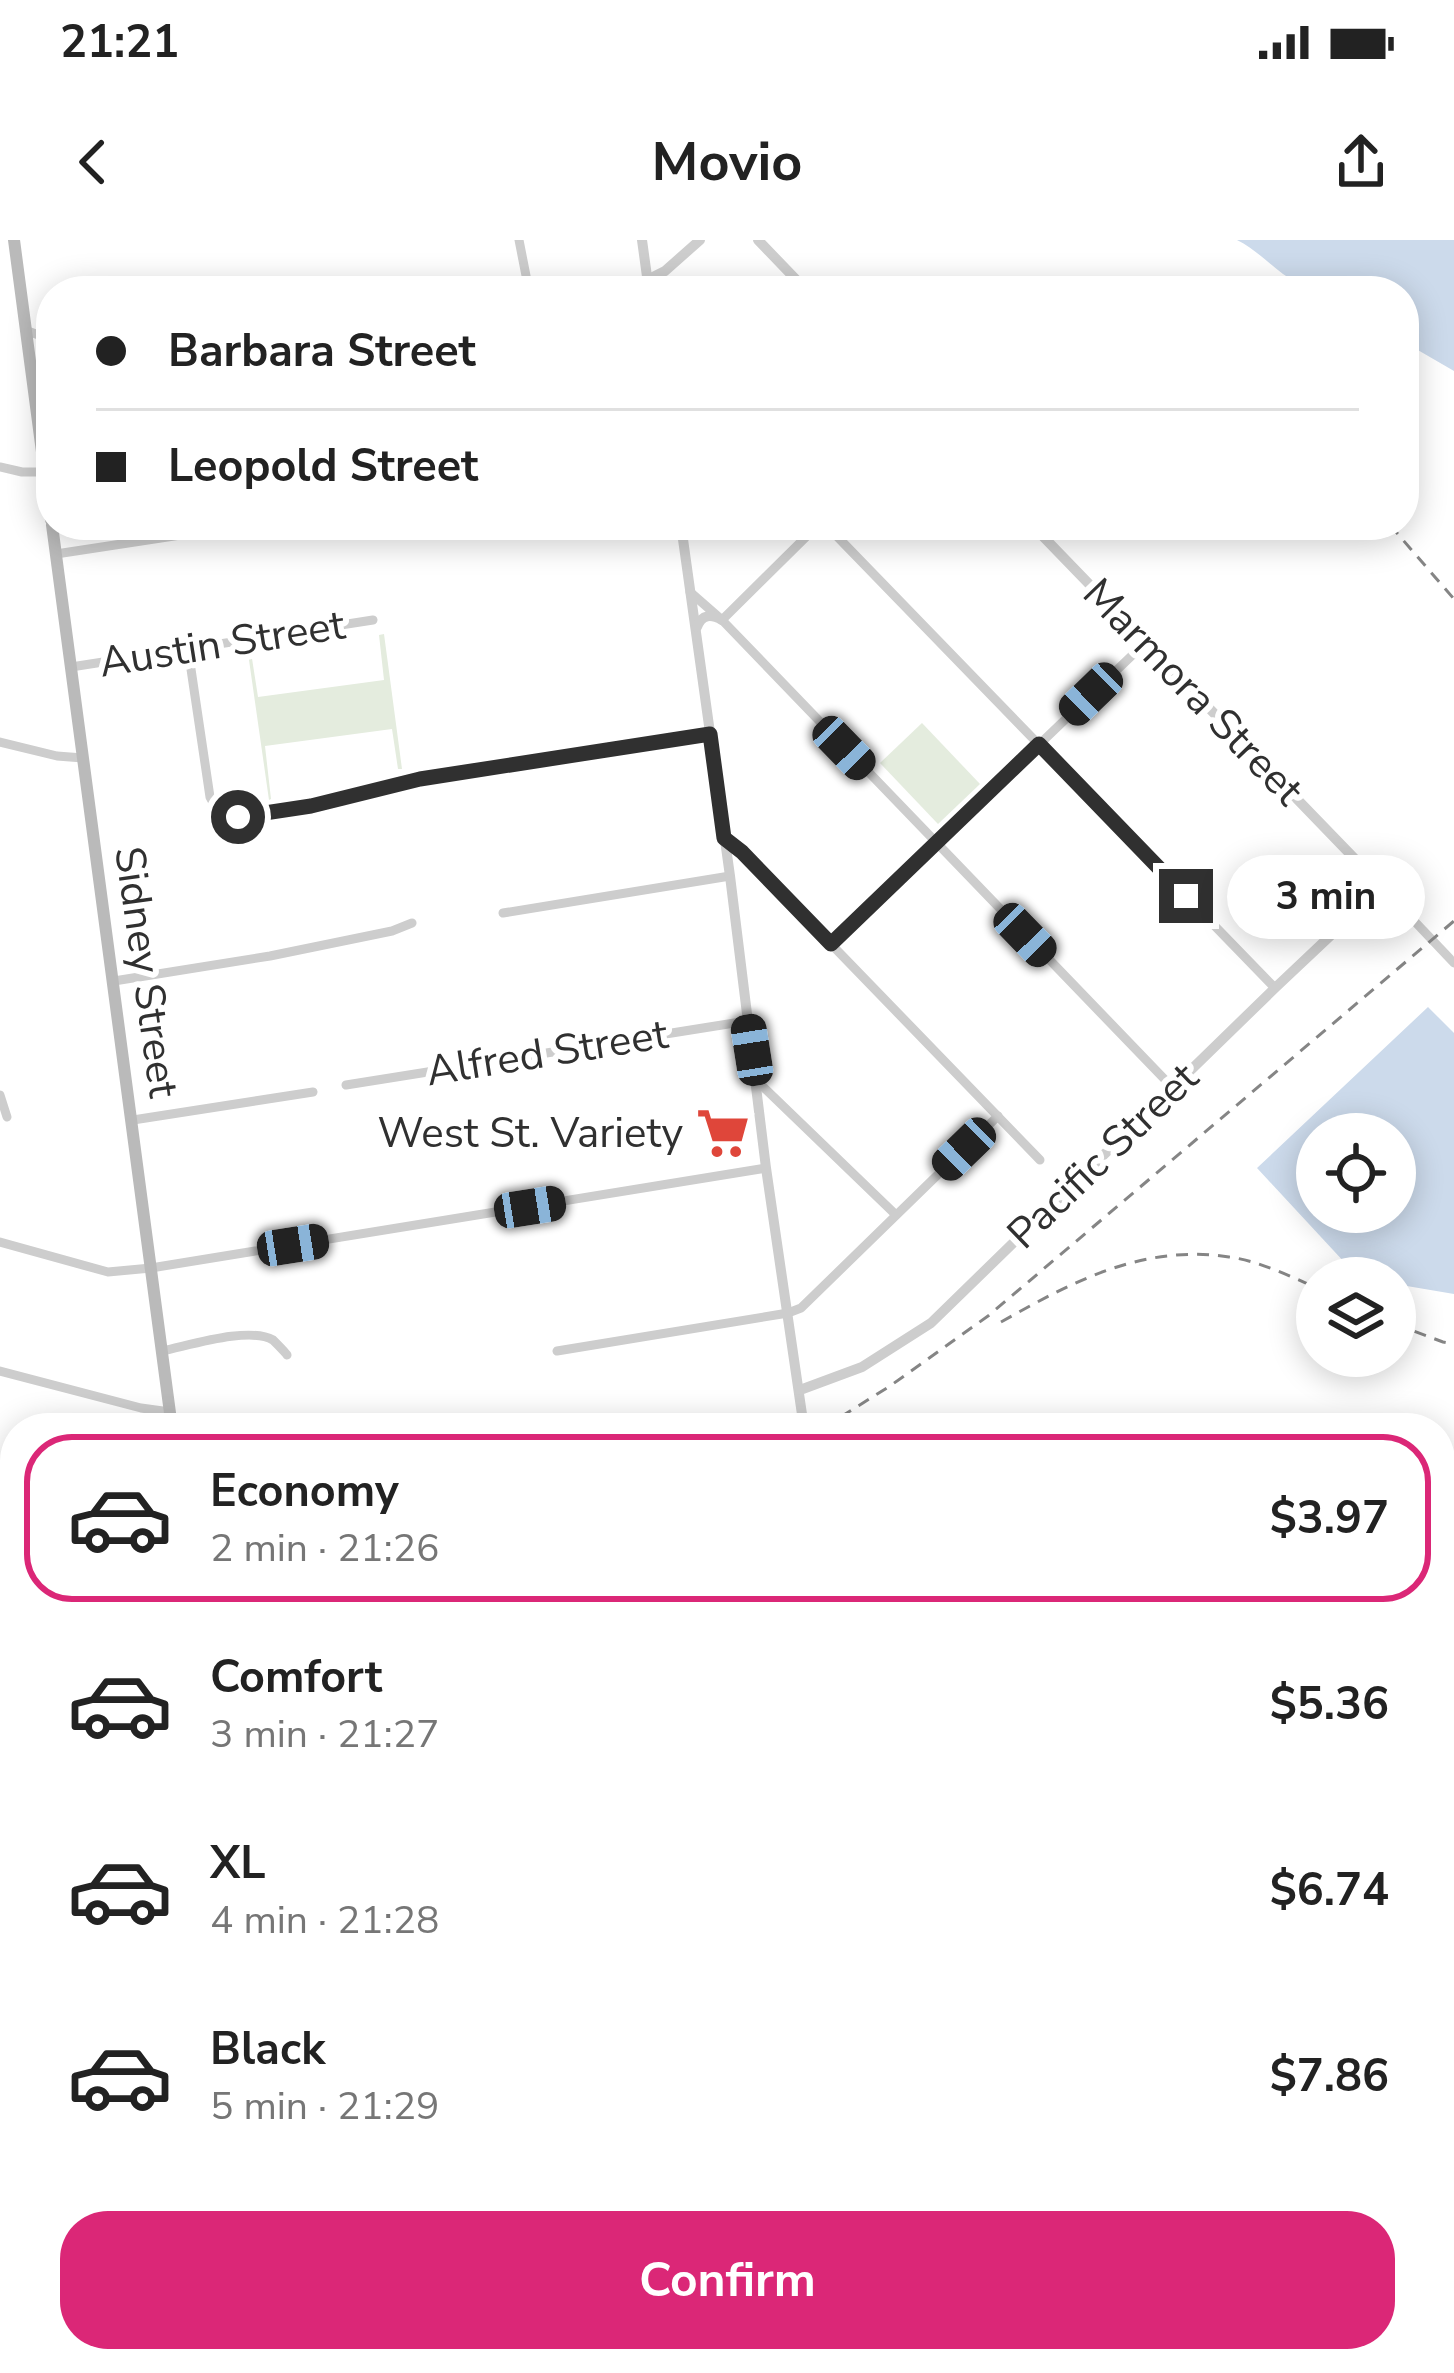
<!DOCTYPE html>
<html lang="en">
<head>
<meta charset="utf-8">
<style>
  :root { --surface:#fff; --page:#f2f2f2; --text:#222; --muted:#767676; --line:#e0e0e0; --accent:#db2777 }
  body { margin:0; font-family:"Nunito Sans",sans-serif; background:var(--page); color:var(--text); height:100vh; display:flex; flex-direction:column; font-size:45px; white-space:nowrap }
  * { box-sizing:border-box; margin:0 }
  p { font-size:39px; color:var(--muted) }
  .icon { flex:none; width:66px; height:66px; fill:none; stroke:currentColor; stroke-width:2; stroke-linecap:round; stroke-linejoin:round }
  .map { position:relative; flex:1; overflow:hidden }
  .drawer { position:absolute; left:0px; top:1173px; width:1455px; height:960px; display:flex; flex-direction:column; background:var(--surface); border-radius:48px 48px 0 0; box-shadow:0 6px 30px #0003 }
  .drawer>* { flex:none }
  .guide { position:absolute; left:36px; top:36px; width:1383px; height:264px; border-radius:48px; box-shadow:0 6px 30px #0003; display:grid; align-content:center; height:264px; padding:0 60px; background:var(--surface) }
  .controls { position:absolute; left:1296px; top:873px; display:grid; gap:24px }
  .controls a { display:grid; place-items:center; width:120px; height:120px; border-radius:50%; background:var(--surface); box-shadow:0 6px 30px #0003; font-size:60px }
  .end { position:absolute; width:54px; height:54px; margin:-27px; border:15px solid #303030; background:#fff; box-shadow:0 0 0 6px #fff }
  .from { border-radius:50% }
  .bubble { position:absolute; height:84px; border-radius:42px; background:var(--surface); box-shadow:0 6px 30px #0003; font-size:39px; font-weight:700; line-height:84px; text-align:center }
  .car { position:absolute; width:36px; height:72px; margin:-36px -18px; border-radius:15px; box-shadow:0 0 9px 3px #0007; background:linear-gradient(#222 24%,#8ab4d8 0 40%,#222 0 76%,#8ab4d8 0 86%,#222 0) }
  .guide b { display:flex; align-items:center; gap:42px; height:114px; font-size:45px }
  .guide b+b { border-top:3px solid var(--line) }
  .guide i { width:30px; height:30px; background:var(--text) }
  ul { padding:21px 0 0; list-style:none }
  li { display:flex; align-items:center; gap:36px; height:168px; margin:0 24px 18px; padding:0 36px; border:6px solid transparent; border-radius:48px }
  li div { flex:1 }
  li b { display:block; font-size:45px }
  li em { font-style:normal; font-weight:700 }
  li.on { border-color:var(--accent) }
  li>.icon { width:108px; height:108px; stroke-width:1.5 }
  .action { display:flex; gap:24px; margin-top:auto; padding:24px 60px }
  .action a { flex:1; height:138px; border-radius:48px; background:var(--accent); color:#fff; font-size:48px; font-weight:700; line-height:138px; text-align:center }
  .status { display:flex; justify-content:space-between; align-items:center; height:84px; padding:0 60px; background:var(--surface); direction:ltr }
  .status svg { height:33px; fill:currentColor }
  header { display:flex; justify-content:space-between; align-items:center; height:156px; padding:0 60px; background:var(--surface); font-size:54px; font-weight:700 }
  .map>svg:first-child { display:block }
  .green { fill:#e4ecde }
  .water { fill:#ccdaeb; fill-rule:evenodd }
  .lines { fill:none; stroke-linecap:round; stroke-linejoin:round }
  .minor { stroke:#cdcdcd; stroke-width:9 }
  .tertiary { stroke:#cdcdcd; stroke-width:10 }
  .secondary { stroke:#bababa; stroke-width:12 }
  .rail { stroke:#858585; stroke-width:3; stroke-dasharray:12 9; stroke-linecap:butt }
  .route { stroke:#303030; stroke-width:15 }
  .labels { text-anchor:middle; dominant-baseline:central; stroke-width:12; stroke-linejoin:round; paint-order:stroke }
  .street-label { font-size:42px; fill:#303030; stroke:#fff }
  .poi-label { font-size:42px; fill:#303030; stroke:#fff; text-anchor:end }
</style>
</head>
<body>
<div class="status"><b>21:21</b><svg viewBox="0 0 49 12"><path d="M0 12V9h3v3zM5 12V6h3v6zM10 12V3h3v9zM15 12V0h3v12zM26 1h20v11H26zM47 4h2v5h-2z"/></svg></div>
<header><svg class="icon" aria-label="back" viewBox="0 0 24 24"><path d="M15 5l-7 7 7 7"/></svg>Movio<svg class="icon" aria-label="share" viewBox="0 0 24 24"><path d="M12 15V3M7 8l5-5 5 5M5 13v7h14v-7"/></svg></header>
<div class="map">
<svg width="1454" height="2133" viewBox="0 0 1454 2133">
  <rect width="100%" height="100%" fill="#fff"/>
  <g class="green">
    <polygon points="384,394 402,529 398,529 392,489 265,506 271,559 269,560 248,413 251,412 258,457 384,440 379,395"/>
    <polygon points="922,483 980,544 938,584 880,523"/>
    <polygon points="0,1883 15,1886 15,1966 0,1962"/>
  </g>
  <g class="water">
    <path d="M1237,0h217v131l-50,-29v-51c-41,0 -86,7 -121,-17 -16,-12 -28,-25 -46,-34z"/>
    <path d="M1428,767l26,26v261l-59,-10v-6h-36l-102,-110zM1317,894h78v78h-78z"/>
  </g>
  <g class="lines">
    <g class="minor">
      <polyline points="519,0 529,51"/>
      <polyline points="25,90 44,97 51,103"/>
      <polyline points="0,227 22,232 45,232"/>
      <polyline points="826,285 1275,748"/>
      <polyline points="56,314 246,285"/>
      <polyline points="690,352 722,380 1173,848"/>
      <polyline points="722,380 818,285"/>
      <polyline points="188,409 210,557 216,568 225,575 238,577 311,566 420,539 710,494"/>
      <polyline points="71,427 373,380"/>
      <polyline points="0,502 57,516 83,518"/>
      <polyline points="725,598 742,612 1040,920"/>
      <polyline points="1382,647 1454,723"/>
      <polyline points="503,673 730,636"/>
      <polyline points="831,704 1145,403"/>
      <polyline points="114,741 270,716 392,691 412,683"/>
      <polyline points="756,840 895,974"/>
      <polyline points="346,845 747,781"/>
      <polyline points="0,855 7,877"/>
      <polyline points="133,880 313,852"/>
      <polyline points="0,1002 108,1032 151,1028 766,928"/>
      <path d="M162,1111c26,-5 87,-25 111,-11 2,2 13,13 14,15"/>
      <polyline points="557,1111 788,1073 801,1068 998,876"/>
      <polyline points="0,1131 141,1168 170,1172"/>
      <polyline points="0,1802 15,1806"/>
      <polyline points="1440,1886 1454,1891"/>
      <polyline points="0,2105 15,2109"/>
      <polyline points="52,2118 114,2133"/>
      <polyline points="928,2118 930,2127"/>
      <polyline points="169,2133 170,2118"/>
    </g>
    <g class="tertiary">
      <polyline points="642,0 649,51"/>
      <polyline points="758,0 807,51"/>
      <polyline points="647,40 665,31 700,0"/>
      <polyline points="681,285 730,636 766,928 804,1188"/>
      <path d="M697,387c5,-13 14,-13 25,-7"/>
      <polyline points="800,1150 862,1127 931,1083 1275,748 1382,647 1032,285"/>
      <polyline points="0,1264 15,1267"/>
      <polyline points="0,1575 15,1574"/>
    </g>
    <g class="secondary">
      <polyline points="14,0 51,280"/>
      <polyline points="52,285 172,1188"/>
      <polyline points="298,2118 300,2133"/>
    </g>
    <g class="rail">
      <polyline points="1390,285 1454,359"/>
      <path d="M1001,1082c73,-41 142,-78 228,-65 31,4 60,19 88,31"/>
      <polyline points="1395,1084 1443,1102 1454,1104"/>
      <polyline points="823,1188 890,1146 988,1076 1454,681"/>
      <polyline points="0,1374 15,1373"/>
    </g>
  </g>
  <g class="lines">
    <polyline class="route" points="238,577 311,566 420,539 710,494 724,598 742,612 831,704 1039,504 1186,656"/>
  </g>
  <defs>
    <g id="supermarket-bare" transform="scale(4.14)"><path d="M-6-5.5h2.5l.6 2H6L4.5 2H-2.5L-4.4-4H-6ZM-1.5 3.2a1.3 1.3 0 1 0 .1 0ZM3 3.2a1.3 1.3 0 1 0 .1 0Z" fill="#df463a" stroke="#fff" stroke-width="2.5" paint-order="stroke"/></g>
  </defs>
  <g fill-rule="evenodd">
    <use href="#supermarket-bare" x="723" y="893"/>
  </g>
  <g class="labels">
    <g class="street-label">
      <text transform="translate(222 404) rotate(-9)">Austin Street</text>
      <text transform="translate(1193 452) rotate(46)">Marmora Street</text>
      <text transform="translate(146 732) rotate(82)">Sidney Street</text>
      <text transform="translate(547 813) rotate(-9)">Alfred Street</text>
      <text transform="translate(1103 916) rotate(-44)">Pacific Street</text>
    </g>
    <g class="poi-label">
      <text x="683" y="893">West St. Variety</text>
    </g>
  </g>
</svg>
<div class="controls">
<a><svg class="icon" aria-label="locate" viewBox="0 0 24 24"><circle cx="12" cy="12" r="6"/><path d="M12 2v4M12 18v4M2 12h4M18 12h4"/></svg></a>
<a><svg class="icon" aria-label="layers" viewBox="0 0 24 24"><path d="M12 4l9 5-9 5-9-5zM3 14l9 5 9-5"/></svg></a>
</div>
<i class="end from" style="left:238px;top:577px"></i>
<i class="end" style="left:1186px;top:656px"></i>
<div class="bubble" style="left:1227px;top:615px;width:198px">3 min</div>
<i class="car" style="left:1091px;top:454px;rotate:226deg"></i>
<i class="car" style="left:844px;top:508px;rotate:136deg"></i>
<i class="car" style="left:1025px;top:695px;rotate:136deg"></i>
<i class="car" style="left:752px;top:810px;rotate:351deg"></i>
<i class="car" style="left:964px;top:909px;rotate:226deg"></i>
<i class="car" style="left:530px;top:967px;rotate:81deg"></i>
<i class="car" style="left:293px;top:1005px;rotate:81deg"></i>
<div class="guide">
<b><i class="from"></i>Barbara Street</b>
<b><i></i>Leopold Street</b>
</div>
<section class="drawer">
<ul>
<li class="on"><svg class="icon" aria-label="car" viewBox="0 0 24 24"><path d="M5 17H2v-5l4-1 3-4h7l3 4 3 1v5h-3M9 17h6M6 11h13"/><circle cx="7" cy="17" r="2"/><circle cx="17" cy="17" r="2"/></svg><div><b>Economy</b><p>2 min · 21:26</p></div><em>$3.97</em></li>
<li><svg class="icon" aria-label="car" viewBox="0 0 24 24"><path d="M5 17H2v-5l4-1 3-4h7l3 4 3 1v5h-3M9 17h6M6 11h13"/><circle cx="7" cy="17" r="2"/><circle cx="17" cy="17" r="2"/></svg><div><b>Comfort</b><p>3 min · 21:27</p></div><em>$5.36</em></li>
<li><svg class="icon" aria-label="car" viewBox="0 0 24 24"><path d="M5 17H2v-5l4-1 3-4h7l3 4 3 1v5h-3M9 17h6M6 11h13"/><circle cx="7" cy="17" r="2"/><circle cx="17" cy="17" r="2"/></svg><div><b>XL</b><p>4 min · 21:28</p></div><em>$6.74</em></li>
<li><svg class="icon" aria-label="car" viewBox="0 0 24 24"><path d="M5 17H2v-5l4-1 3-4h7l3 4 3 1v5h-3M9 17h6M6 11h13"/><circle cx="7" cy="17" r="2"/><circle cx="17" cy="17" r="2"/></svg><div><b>Black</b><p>5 min · 21:29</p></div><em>$7.86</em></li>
</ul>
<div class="action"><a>Confirm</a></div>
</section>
</div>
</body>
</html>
